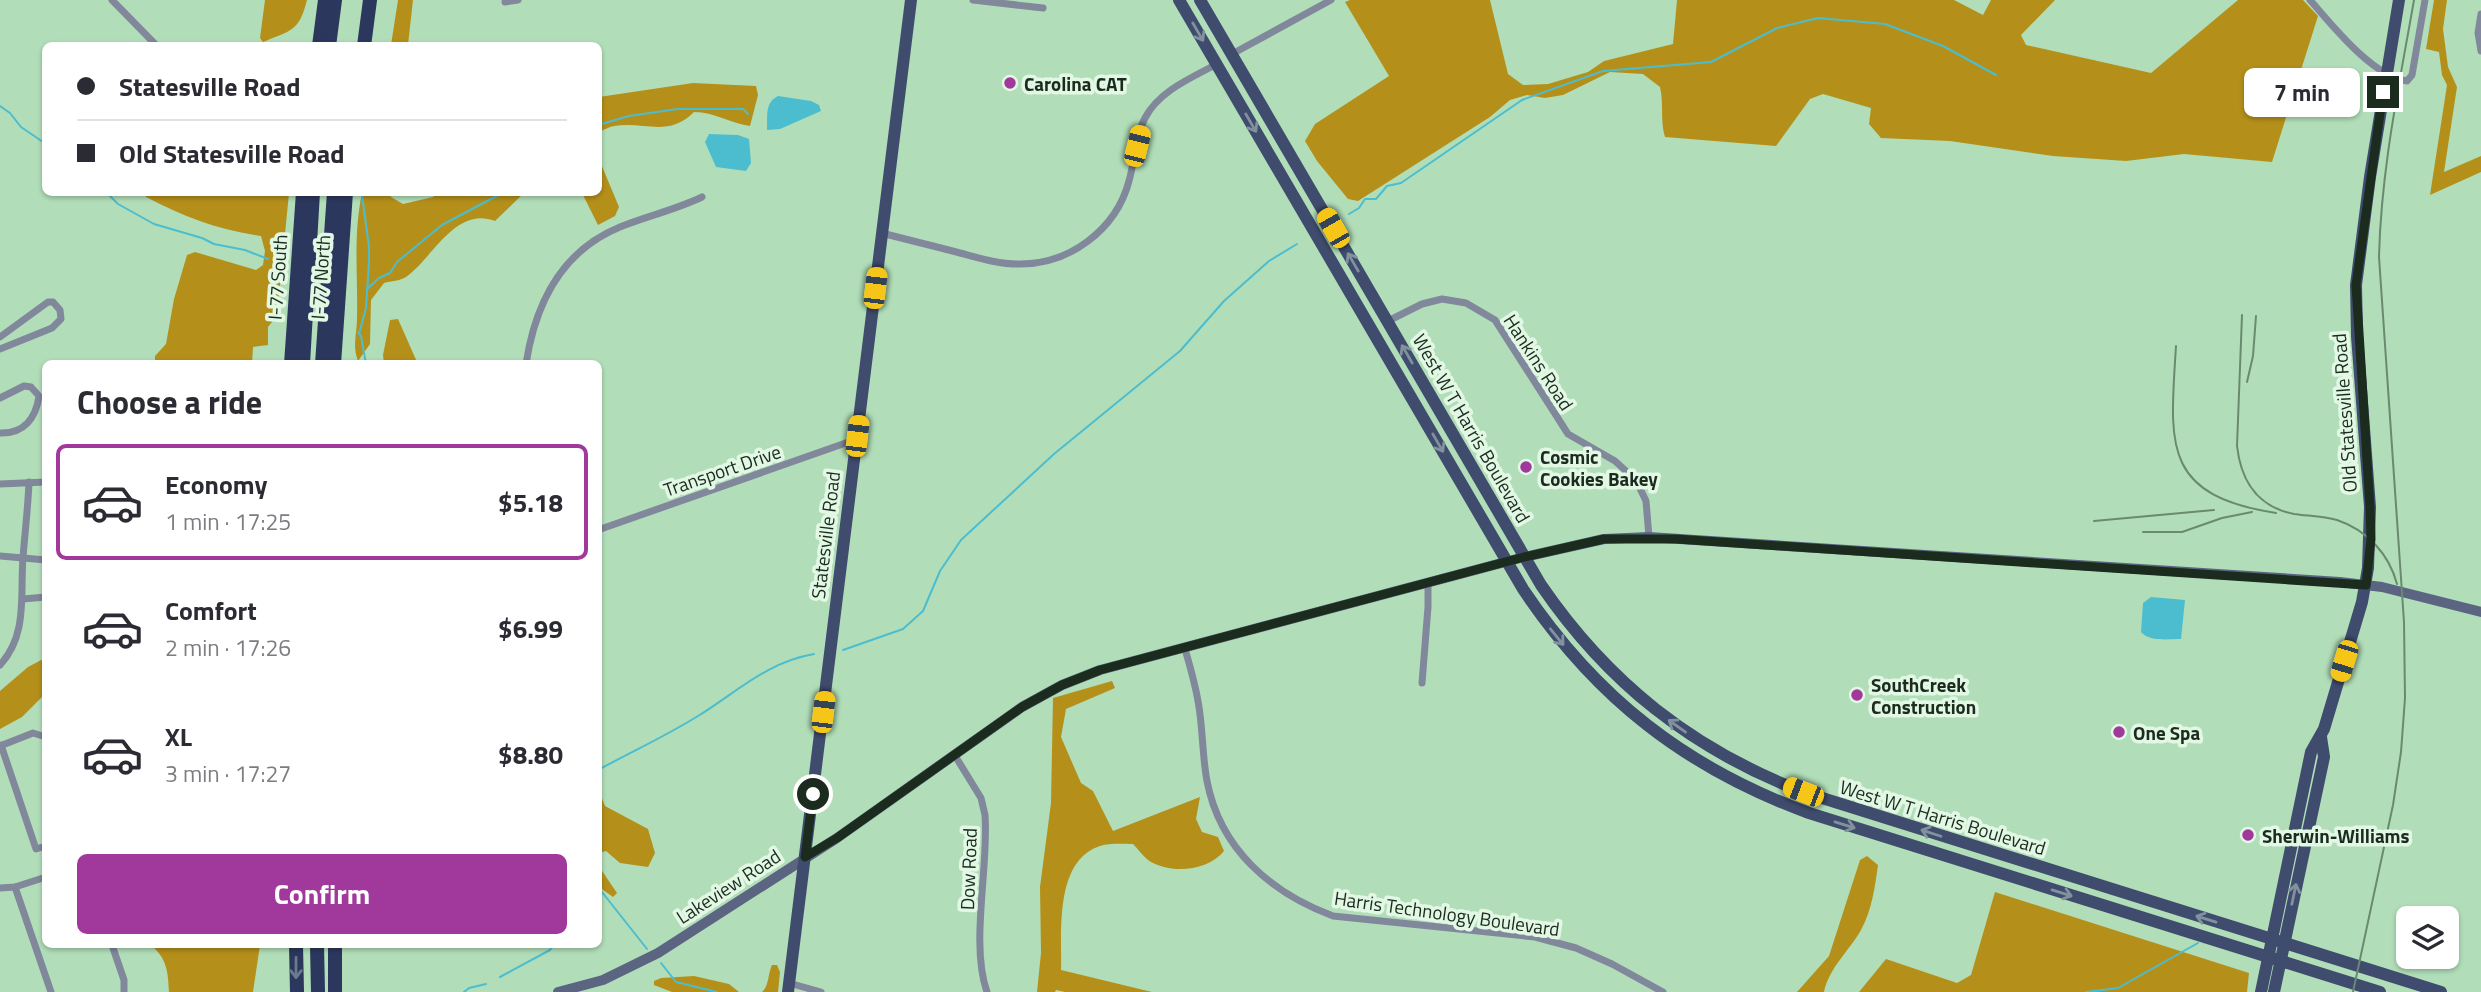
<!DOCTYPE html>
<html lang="en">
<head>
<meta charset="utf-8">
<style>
  :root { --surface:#fff; --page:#f2f2f3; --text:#2b2b33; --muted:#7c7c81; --line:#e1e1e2; --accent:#a1399d }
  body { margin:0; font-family:"Titillium Web",sans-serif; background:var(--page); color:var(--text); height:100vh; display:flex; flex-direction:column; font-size:26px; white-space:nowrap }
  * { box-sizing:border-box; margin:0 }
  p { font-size:23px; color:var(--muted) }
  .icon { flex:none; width:38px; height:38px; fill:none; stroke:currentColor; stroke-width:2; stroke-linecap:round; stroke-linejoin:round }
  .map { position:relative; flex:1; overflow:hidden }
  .details { position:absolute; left:42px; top:360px; width:560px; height:588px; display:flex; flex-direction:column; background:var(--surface); border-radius:10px; box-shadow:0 2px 5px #0004 }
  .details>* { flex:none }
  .top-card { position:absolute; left:42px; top:42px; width:560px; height:154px; border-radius:10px; box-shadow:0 2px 5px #0004; display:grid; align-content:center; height:154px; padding:0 35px; background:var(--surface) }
  .tools { position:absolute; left:2396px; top:906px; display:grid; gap:14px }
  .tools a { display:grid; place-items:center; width:63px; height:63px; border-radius:10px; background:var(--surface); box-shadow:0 2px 5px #0004; font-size:35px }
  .end { position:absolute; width:32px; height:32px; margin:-16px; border:9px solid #1b2c1e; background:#fff; box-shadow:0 0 0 4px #fff }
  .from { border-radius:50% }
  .bubble { position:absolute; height:49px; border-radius:10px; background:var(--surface); box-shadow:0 2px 5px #0004; font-size:23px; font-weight:700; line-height:49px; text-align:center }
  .car { position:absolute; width:21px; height:42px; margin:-21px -10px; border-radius:9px; box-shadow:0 0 5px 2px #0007; background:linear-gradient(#f5c518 24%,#345 0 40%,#f5c518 0 76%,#345 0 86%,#f5c518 0) }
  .top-card b { display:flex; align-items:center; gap:24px; height:66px; font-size:26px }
  .top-card b+b { border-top:2px solid var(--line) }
  .top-card i { width:18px; height:18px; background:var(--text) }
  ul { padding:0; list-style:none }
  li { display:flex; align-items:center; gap:21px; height:116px; margin:0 14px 10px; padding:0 21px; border:4px solid transparent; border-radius:10px }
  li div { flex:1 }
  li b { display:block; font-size:26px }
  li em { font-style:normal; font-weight:700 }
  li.on { border-color:var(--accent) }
  li>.icon { width:63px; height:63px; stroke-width:1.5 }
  h2 { padding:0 35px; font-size:32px; line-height:84px }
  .button { display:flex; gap:14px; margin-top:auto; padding:14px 35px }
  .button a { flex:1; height:80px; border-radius:10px; background:var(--accent); color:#fff; font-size:28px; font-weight:700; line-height:80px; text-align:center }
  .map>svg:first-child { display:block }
  .forest { fill:#b4901a }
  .water { fill:#4cbdcf }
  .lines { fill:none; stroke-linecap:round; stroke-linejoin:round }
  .stream { stroke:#4cbdcf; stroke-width:2 }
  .street { stroke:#81889c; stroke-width:7 }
  .secondary { stroke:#5b6582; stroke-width:10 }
  .primary { stroke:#404c6e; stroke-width:12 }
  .highway { stroke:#2b375d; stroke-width:14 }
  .rail { stroke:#6a8a6f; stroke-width:2 }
  .oneway { stroke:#81919e }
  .oneway2 { stroke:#6b7b8d }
  .route { stroke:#1b2c1e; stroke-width:9 }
  .poi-dot { fill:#a1399d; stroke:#e2f8e5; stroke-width:2.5 }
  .labels { text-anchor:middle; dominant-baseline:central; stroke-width:7; stroke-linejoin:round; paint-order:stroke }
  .poi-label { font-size:19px; font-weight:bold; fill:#1b2c1e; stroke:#e2f8e5; text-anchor:start }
  .street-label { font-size:19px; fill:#1b2c1e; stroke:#e2f8e5 }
</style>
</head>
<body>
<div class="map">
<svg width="2481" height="992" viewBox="0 0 2481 992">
  <rect width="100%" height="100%" fill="#b1deb8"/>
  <g class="forest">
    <path d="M265,0h42c-8,32 -16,30 -44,42l-3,-4z"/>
    <polygon points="398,0 413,0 408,45 391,45"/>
    <path d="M1350,0h140l18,74 15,11 25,-1 40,-12 16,-11 69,-17 4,-44h277l29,15 8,-15h64l-34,35 5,10 125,28 87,-73h65l15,16 -46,146 -88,-8 -58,7 -73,-5 -103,-15 -69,-3 -12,-14 2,-16 -48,-14 -13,5 -34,47 -111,-9c-5,-16 -1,-33 -5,-50l-17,-13 -33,-2 -47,23 -18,3 -18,-3 -17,5 -20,17 -132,84 -10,-2 -31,-38 -12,-20 10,-17 74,-48 -44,-74z"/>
    <polygon points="2434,0 2447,0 2443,29 2448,67 2457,87 2444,172 2481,156 2481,172 2430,195 2447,85 2442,75 2439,52 2426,49"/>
    <path d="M693,83l63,3 2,9 -8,31c-21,-3 -35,-14 -56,-14 -26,26 -49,9 -80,14 -5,1 -11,4 -15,6v-35z"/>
    <polygon points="599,159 619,207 615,216 598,225 582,193 598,192"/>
    <path d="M144,193h145l-12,123 -9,11v18l-15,2 -1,17h-97v-8l11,-12 8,-45 13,-44 8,-3 61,18 7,-5 2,-14 -4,-15c-43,-6 -76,-19 -115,-39z"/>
    <path d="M362,193h28l1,4 12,7 30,-7 5,-4h86l-29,28c-40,-15 -62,37 -89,56 -6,4 -15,4 -22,6l-13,17 -1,44 -12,17c-6,-15 -1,-27 -1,-43 1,-43 -4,-83 5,-125z"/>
    <polygon points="398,319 417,362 417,364 384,364 383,355 390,320"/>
    <polygon points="45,658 45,694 22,717 0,729 0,691 28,667"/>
    <path d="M1112,681l3,7 -49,21 -5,28 20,46 12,8 20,40 87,-34 -4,22 6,13 16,5 6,14c-16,20 -54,24 -76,9 -5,-4 -10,-11 -15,-16 -10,0 -24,-1 -33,2 -46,15 -38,86 -39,124l91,22h-87l-9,-2 -1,2h-18l4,-39 -1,-66 11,-84 2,-105z"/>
    <polygon points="599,791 605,806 648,829 655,853 648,867 620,863 606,851 599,853"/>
    <path d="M1867,856l11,9c-3,21 -6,45 -17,65 -12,21 -32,38 -37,62h-27l32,-36 31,-96z"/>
    <polygon points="598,865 617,893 613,897 599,887"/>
    <polygon points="1995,892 2249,973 2247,992 1859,992 1886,959 1957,983 1971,975"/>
    <path d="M151,945h109l-7,47h-84c-1,-21 -2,-33 -18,-47z"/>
    <path d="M772,965h5l3,7 -2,20h-16c7,-6 6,-19 10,-27z"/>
    <polygon points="694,976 729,984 739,992 672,992 654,985 654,981 661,978"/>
  </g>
  <g class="water">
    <path d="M778,96l33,5 8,4 2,6 -41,18 -13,1c1,-13 -3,-27 11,-34z"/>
    <polygon points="709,134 738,135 749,139 751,163 746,171 716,167 705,142"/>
    <path d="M2151,597l34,3 -4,39c-12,0 -32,3 -40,-7l2,-29z"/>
  </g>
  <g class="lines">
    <g class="stream">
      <polyline points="0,106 10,113 21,127 46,144"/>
      <polyline points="598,125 629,116 677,109 743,109 748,114"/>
      <polyline points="106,192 118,204 154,224 202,238 214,244 245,250 268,259"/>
      <polyline points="1349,214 1359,208 1365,199 1376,199 1387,186 1401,183 1522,100 1603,71 1711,62 1777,28 1818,18 1885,24 1943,46 1996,75"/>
      <polyline points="367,289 379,278 390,273 397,262 442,225 504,192"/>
      <polyline points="358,332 361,336 366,364"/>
      <polyline points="359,334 366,308 369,262 369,247 362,195"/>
      <polyline points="843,650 903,629 923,611 940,571 961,540 1054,454 1180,351 1224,301 1269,261 1297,244"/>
      <path d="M598,770c33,-18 68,-34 100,-54 39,-24 69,-54 116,-62"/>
      <polyline points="598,887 647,949"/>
      <polyline points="661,963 676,982 717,992"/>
      <polyline points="500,977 550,950 554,945"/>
      <polyline points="464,992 469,988 486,984"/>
      <polyline points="2086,992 2118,988 2198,943"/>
    </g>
    <g class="street">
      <polyline points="112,0 157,46"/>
      <polyline points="973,0 1043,8"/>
      <path d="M2310,0c23,26 62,76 97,81l5,-6 13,-75"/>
      <polyline points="505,2 518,0"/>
      <polyline points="2481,14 2478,33 2481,51"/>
      <polyline points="1232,54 1331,0"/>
      <path d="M882,233c26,7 52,13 78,20 19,5 38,11 58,11 51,1 98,-34 111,-83 6,-21 6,-44 16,-63 14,-27 46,-40 72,-54"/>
      <polyline points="1388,321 1422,304 1442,299 1466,303 1495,320 1568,434 1615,461 1636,480 1646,501 1649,537"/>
      <polyline points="0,337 48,302 53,302 60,310 61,319 52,328 0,349"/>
      <path d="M526,364c9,-59 35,-113 94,-137 27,-11 55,-17 82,-30"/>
      <path d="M0,398l24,-12 7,1 8,9c-3,22 -15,38 -39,37"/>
      <polyline points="0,484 46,482"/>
      <polyline points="598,530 857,439"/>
      <polyline points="0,556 46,560"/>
      <polyline points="23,599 46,597"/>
      <path d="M1185,649c5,17 10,35 13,52 5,26 4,54 9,80 13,68 64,112 126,135l202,21 41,11 36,16 51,28"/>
      <path d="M0,665c28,-30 20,-70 23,-108 2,-25 5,-50 6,-75"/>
      <polyline points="1422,683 1428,607 1428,584"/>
      <polyline points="1,745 36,849 46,846"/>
      <polyline points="0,746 33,733 46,737"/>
      <path d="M954,754l27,44 4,17c4,52 -15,129 2,177"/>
      <polyline points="15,887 51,992"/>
      <polyline points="0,888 15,887 46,877"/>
      <polyline points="112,945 124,980 124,992"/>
      <polyline points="789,983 821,992"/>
    </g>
    <polyline class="secondary" points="558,992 603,980 658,953 837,838 1022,707 1062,685 1100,670 1524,557 1604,539 1649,537 2340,582 2382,587 2481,612"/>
    <g class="primary">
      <path d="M1179,0l344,589c73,109 163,179 286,224l571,179"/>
      <path d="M1200,0l341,585c67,98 151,164 262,207l638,200"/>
      <polyline points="788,992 911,0"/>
      <polyline points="2261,992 2311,752 2324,729 2362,602 2368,568 2370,507 2357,336 2356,285 2370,177 2399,0"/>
      <polyline points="2274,992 2324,757 2321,737"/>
    </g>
    <g class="highway">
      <polyline points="319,46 325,0"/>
      <polyline points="329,46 335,0"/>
      <polyline points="364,46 370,0"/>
      <polyline points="291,364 303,192"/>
      <polyline points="303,364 313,192"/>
      <polyline points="322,364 334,192"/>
      <polyline points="334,364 346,192"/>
      <polyline points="296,945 297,992"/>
      <polyline points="317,945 318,992"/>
      <polyline points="335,945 335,992"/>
    </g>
    <g class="rail">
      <path d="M2242,315l-5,131c4,35 21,61 57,68 14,2 29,2 43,6 30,10 52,34 60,64"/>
      <path d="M2176,346c-6,98 -15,149 100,167"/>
      <polyline points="2247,382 2253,356 2256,316"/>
      <polyline points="2094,521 2214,510"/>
      <polyline points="2143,532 2182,532 2222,518 2252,512"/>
      <path d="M2353,992l40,-187 8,-53 4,-54 -1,-76 -25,-365c2,-87 20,-171 35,-257"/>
    </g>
  </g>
  <defs><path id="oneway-shaft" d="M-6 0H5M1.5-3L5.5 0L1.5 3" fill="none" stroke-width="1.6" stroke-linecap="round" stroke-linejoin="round" transform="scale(1.75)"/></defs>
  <g class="oneway">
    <use href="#oneway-shaft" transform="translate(1198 32) rotate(60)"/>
    <use href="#oneway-shaft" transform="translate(1251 123) rotate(60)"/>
    <use href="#oneway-shaft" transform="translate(1353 262) rotate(-120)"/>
    <use href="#oneway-shaft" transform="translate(1407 354) rotate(-120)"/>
    <use href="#oneway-shaft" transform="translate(1438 443) rotate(60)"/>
    <use href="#oneway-shaft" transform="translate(1557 637) rotate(51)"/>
    <use href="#oneway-shaft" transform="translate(1677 726) rotate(-145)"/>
    <use href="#oneway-shaft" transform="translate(1845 825) rotate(17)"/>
    <use href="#oneway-shaft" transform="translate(1931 833) rotate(-162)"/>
    <use href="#oneway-shaft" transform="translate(2062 893) rotate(17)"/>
    <use href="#oneway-shaft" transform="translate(2294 894) rotate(-78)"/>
    <use href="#oneway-shaft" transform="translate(2206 919) rotate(-163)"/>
  </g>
  <use class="oneway2" href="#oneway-shaft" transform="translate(296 968) rotate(90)"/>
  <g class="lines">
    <polyline class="route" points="813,794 805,857 837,838 1022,707 1062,685 1100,670 1524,557 1604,539 1676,539 2366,585 2371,539 2370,507 2356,285 2383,92"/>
  </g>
  <g class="poi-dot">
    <circle cx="1010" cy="83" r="7"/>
    <circle cx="1526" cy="467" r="7"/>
    <circle cx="1857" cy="695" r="7"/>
    <circle cx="2119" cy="732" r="7"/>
    <circle cx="2248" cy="835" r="7"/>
  </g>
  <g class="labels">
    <g class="poi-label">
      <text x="1024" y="83">Carolina CAT</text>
      <text x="1540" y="456">Cosmic<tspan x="1540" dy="22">Cookies Bakey</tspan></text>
      <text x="1871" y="684">SouthCreek<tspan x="1871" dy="22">Construction</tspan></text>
      <text x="2133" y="732">One Spa</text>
      <text x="2262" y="835">Sherwin-Williams</text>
    </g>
    <g class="street-label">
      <text transform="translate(277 277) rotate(-86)">I-77 South</text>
      <text transform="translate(320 277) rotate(-86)">I-77 North</text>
      <text transform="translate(1539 362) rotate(57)">Hankins Road</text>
      <text transform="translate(2344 413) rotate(-94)">Old Statesville Road</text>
      <text transform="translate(1472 428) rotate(60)">West W T Harris Boulevard</text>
      <text transform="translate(722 470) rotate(-19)">Transport Drive</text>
      <text transform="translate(825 535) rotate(-83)">Statesville Road</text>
      <text transform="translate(1943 817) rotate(17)">West W T Harris Boulevard</text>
      <text transform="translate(968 869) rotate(-88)">Dow Road</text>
      <text transform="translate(728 886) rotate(-33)">Lakeview Road</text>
      <text transform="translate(1447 913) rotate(8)">Harris Technology Boulevard</text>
    </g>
  </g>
</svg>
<div class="tools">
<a><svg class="icon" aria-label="layers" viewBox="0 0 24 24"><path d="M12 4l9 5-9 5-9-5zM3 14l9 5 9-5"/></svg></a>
</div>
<i class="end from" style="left:813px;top:794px"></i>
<i class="end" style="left:2383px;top:92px"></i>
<div class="bubble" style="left:2244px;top:68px;width:116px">7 min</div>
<i class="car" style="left:1137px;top:146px;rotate:14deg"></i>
<i class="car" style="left:1333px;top:228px;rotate:330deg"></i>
<i class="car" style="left:875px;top:288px;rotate:7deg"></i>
<i class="car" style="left:857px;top:436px;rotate:7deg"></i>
<i class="car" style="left:2344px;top:661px;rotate:197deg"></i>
<i class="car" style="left:823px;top:712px;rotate:7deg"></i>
<i class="car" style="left:1803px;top:792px;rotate:291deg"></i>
<div class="top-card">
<b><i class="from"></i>Statesville Road</b>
<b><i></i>Old Statesville Road</b>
</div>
<section class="details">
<h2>Choose a ride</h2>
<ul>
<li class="on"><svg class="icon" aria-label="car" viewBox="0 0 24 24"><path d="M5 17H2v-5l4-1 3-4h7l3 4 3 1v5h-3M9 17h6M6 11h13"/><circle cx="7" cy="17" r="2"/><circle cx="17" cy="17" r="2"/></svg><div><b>Economy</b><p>1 min · 17:25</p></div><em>$5.18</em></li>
<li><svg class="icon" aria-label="car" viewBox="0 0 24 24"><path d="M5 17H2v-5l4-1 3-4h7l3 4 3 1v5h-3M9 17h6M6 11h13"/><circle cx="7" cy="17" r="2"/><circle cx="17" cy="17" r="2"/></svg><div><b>Comfort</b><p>2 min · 17:26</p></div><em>$6.99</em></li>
<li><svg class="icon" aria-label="car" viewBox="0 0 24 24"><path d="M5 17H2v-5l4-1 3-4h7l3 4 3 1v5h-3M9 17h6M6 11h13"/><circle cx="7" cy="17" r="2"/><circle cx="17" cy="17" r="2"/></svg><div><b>XL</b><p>3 min · 17:27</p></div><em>$8.80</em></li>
</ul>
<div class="button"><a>Confirm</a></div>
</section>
</div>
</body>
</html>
